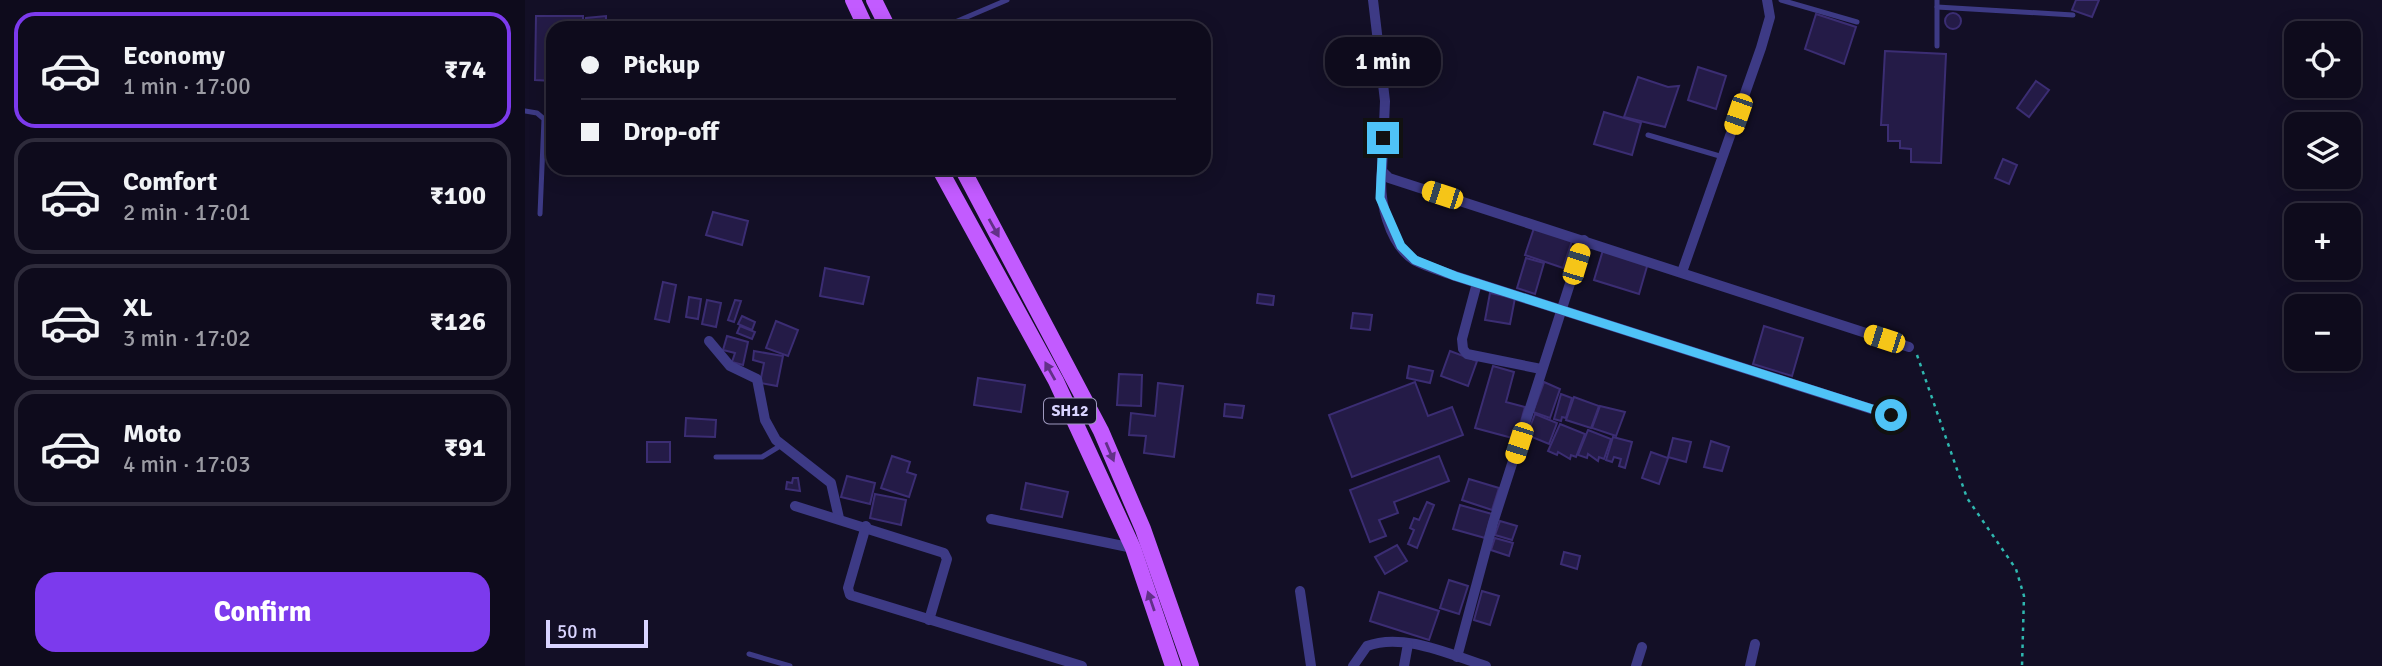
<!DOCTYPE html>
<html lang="en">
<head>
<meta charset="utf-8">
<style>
  :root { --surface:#0e0b1c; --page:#171425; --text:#f1f3f6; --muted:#9b9ba3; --line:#2e2b3b; --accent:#7c3aed }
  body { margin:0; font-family:Signika,sans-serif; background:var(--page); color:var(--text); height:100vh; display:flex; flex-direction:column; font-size:26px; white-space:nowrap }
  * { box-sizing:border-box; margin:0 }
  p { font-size:23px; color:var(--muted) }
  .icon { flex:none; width:38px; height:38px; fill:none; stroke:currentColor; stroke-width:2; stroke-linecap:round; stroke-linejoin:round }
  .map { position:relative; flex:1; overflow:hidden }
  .panel { display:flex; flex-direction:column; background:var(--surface); width:525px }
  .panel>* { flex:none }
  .top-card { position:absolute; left:21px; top:21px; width:665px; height:154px; border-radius:21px; box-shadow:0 4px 18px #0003,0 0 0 2px var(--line); display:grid; align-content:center; height:154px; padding:0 35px; background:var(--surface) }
  .fabs { position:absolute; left:1759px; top:21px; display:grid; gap:14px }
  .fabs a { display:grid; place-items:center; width:77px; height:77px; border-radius:14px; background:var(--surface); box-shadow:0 4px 18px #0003,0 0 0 2px var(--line); font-size:35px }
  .scale { position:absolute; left:21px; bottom:18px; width:102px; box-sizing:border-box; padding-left:7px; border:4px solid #d9d4ff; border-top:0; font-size:19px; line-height:24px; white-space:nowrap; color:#d9d4ff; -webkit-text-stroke:5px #130f26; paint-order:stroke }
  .end { position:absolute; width:32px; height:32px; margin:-16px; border:9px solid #4fc3f7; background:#111; box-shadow:0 0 0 4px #111 }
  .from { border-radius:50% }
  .bubble { position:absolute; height:49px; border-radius:21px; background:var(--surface); box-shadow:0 4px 18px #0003,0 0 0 2px var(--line); font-size:23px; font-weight:700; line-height:49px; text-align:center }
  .car { position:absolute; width:21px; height:42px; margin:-21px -10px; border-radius:9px; box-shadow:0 0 5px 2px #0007; background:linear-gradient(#f5c518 24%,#345 0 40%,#f5c518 0 76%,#345 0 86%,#f5c518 0) }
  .top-card b { display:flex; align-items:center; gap:24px; height:66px; font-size:26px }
  .top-card b+b { border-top:2px solid var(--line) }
  .top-card i { width:18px; height:18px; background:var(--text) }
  ul { padding:12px 0 0; list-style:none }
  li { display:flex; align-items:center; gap:21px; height:116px; margin:0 14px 10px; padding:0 21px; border:4px solid var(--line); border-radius:21px }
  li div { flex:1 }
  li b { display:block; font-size:26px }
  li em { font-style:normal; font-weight:700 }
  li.current { border-color:var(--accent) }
  li>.icon { width:63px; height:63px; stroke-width:1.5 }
  .primary-button { display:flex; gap:14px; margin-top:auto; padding:14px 35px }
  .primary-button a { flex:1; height:80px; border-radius:21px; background:var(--accent); color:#fff; font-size:28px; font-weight:700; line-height:80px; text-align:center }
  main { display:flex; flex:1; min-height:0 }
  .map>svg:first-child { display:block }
  .building { fill:#241b47; stroke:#3b2d73; stroke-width:2 }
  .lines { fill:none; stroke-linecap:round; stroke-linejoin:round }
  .path { stroke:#2fb8b0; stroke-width:2.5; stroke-dasharray:3.5 5; stroke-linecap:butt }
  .service { stroke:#3d3a85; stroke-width:5 }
  .minor { stroke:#3d3a85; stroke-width:10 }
  .primary { stroke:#c25bff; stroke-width:16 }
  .oneway { fill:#623188 }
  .route { stroke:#4fc3f7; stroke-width:9 }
  .labels { text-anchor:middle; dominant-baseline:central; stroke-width:7; stroke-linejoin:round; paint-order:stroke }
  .shield { fill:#130f26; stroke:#9e99be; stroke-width:2 }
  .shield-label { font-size:16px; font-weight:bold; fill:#d9d4ff }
</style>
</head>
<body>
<main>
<section class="panel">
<ul>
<li class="current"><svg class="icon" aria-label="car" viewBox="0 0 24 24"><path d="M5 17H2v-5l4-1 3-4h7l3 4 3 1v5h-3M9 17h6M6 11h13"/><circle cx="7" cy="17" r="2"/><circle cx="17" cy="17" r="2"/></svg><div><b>Economy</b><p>1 min · 17:00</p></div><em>₹74</em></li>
<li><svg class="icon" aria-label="car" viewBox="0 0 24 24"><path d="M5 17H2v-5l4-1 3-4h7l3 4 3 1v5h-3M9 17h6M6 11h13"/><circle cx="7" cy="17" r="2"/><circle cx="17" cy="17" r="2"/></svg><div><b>Comfort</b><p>2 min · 17:01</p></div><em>₹100</em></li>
<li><svg class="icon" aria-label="car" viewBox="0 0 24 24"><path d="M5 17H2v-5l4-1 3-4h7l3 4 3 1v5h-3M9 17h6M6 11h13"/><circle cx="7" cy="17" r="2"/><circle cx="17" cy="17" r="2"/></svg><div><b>XL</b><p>3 min · 17:02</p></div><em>₹126</em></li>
<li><svg class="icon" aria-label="car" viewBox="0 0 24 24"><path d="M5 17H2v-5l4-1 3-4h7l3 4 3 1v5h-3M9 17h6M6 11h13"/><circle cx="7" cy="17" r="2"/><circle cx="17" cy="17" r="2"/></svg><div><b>Moto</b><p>4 min · 17:03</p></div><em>₹91</em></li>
</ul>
<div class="primary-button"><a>Confirm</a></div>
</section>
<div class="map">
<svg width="1857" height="666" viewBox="0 0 1857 666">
  <rect width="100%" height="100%" fill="#130f26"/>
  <g class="building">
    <polygon points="1551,0 1574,0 1567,17 1547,10"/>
    <circle cx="1428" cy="21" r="8"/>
    <polygon points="1291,14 1331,27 1319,64 1280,49"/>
    <polygon points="11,16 58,16 58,28 28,28 28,81 10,80"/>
    <polygon points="81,16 81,28 60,28 61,18"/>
    <polygon points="1360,51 1421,54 1416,163 1386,162 1386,149 1375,148 1375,141 1363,141 1363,125 1356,125"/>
    <polygon points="1173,67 1201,76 1191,109 1163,100"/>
    <polygon points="1113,77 1143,87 1154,86 1140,127 1099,117"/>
    <polygon points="1511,81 1524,90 1504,117 1492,108"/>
    <polygon points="1079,112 1116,123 1107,155 1069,144"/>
    <polygon points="1478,159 1492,165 1484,184 1470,178"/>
    <polygon points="188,212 223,221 217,245 181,235"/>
    <polygon points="1009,228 1047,241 1038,268 1000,255"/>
    <polygon points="1078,250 1123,263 1114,294 1069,280"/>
    <polygon points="1001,258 1019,263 1010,294 992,288"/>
    <polygon points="300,268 344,277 338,304 295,296"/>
    <polygon points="138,282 151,285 144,322 130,319"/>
    <polygon points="965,293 990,298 985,324 960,320"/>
    <polygon points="733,294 749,296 748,305 732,303"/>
    <polygon points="164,297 176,299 173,319 161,317"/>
    <polygon points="182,300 196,303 191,327 177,324"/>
    <polygon points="210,300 216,301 209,322 203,320"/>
    <polygon points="828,313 847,315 845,330 826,328"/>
    <polygon points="217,316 230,322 227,330 213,324"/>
    <polygon points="251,321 273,330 263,356 241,348"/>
    <polygon points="215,326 230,332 227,339 212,333"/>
    <polygon points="1239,326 1278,338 1267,376 1228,364"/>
    <polygon points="202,336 223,342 218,365 207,362 210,353 198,350"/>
    <polygon points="229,351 258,356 252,386 235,383 239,363 228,360"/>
    <polygon points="925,351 952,361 943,386 916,376"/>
    <polygon points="884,366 908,371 905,383 882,378"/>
    <polygon points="968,366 989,372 981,402 1000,407 991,439 950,428"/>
    <polygon points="594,374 617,375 616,406 592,405"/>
    <polygon points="453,378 500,385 496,412 449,405"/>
    <polygon points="890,382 903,416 927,407 938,435 827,477 804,415"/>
    <polygon points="1019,382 1035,389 1025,418 1008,412"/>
    <polygon points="633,383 658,386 649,457 619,453 621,436 604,435 606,413 630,416"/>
    <polygon points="1036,394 1047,398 1041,418 1037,417 1036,421 1029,419"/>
    <polygon points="1049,397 1074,406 1066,428 1041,420"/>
    <polygon points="700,404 719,406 717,418 699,416"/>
    <polygon points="1075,406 1100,412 1091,436 1067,428"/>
    <polygon points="1010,414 1032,423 1024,444 1002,435"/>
    <polygon points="161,418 191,420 190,437 160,436"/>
    <polygon points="1035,424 1060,434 1051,457 1046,455 1045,459 1033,452 1032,455 1023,451"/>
    <polygon points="1063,430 1086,439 1079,459 1074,457 1073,461 1063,454 1062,458 1053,455"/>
    <polygon points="1088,437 1107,442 1100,468 1094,466 1096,459 1089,457 1087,462 1081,460"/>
    <polygon points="1148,438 1166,442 1161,462 1143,457"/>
    <polygon points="1186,441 1204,447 1197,471 1179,467"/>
    <rect x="122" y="442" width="23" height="20"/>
    <polygon points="1126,452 1143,458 1134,484 1117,478"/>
    <polygon points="367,456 385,462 382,472 391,475 384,497 356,488"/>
    <polygon points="914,456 924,481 869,502 873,513 854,520 861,536 845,542 825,490"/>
    <polygon points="322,476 350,483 345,504 316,497"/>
    <polygon points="268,478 273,478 275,491 261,489 262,482 267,483"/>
    <polygon points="944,479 974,488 967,510 937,500"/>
    <polygon points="501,483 543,492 537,517 496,509"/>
    <polygon points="350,494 381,500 376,525 345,518"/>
    <polygon points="902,502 909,505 892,548 883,544 889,530 885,528 889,518 894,520"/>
    <polygon points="935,505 967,514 960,538 928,529"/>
    <polygon points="975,521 992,526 987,540 970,535"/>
    <polygon points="970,538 988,543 984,556 966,550"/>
    <polygon points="872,545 882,561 860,574 850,557"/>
    <polygon points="1039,552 1055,556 1052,569 1036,564"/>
    <polygon points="924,580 943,586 934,614 915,608"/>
    <polygon points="957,591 974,596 965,625 949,620"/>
    <polygon points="854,592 914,611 904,640 845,621"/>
  </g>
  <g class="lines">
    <polyline class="path" points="1392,355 1442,498 1491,569 1499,596 1497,666"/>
    <g class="service">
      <polyline points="1256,0 1332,22"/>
      <polyline points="1412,0 1412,46"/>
      <polyline points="1412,7 1548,15"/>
      <polyline points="416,28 482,0"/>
      <polyline points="0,111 12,113 19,119 15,214"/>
      <polyline points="1123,135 1198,157"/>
      <polyline points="191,457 237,457 255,446"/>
      <polyline points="224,654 265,666"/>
    </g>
    <g class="minor">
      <polyline points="848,0 860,101 857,171 864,178 1384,347"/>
      <path d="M857,171c-4,28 7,73 32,89 13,7 28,11 41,16l435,139"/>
      <polyline points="1157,272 1236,48 1245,17 1242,0"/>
      <polyline points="952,283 937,339 938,349 942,354 1016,369"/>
      <polyline points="184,341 205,366 232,379 240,420 251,440 306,483 314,518"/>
      <polyline points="270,506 419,553 422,559 404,620"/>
      <polyline points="466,519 608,548"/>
      <polyline points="341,526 323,588 325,595 557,666"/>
      <polyline points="775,591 786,666"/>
      <polyline points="932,657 968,523 1059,240"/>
      <path d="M828,666l14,-20c36,-14 84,9 119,20"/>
      <polyline points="879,666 883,644"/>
      <polyline points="1111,666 1117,647"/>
      <polyline points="1225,666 1230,644"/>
    </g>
    <g class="primary">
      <polyline points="328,0 341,28"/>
      <polyline points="349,0 363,28"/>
      <polyline points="414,168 531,381 608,548 648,666"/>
      <polyline points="437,168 576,431 618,529 666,666"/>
    </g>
  </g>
  <defs><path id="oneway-solid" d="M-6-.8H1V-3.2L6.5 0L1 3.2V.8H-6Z" transform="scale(1.75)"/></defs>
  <g class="oneway">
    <use href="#oneway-solid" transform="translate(469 228) rotate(61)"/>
    <use href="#oneway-solid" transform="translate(525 371) rotate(-119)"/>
    <use href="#oneway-solid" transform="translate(585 452) rotate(67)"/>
    <use href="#oneway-solid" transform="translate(626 601) rotate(-109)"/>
  </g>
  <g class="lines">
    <polyline class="route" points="858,138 855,198 876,246 890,260 930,276 1366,415"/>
  </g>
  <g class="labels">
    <rect class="shield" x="519" y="398.5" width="52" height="25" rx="5"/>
    <g class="shield-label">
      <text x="545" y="411">SH12</text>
    </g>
  </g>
</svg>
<div class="fabs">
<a><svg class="icon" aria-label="locate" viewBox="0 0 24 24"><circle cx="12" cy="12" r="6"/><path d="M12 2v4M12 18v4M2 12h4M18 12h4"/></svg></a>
<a><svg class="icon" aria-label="layers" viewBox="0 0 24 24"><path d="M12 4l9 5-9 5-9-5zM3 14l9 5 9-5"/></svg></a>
<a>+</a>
<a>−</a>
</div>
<div class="scale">50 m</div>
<i class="end from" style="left:1366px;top:415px"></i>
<i class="end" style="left:858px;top:138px"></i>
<div class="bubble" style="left:800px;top:37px;width:116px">1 min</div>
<i class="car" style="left:1213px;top:114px;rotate:199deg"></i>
<i class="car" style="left:917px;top:195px;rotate:288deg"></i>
<i class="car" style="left:1051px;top:264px;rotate:17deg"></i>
<i class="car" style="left:1359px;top:339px;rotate:288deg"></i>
<i class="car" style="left:994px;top:443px;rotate:198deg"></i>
<div class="top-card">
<b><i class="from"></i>Pickup</b>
<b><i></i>Drop-off</b>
</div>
</div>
</main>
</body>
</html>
